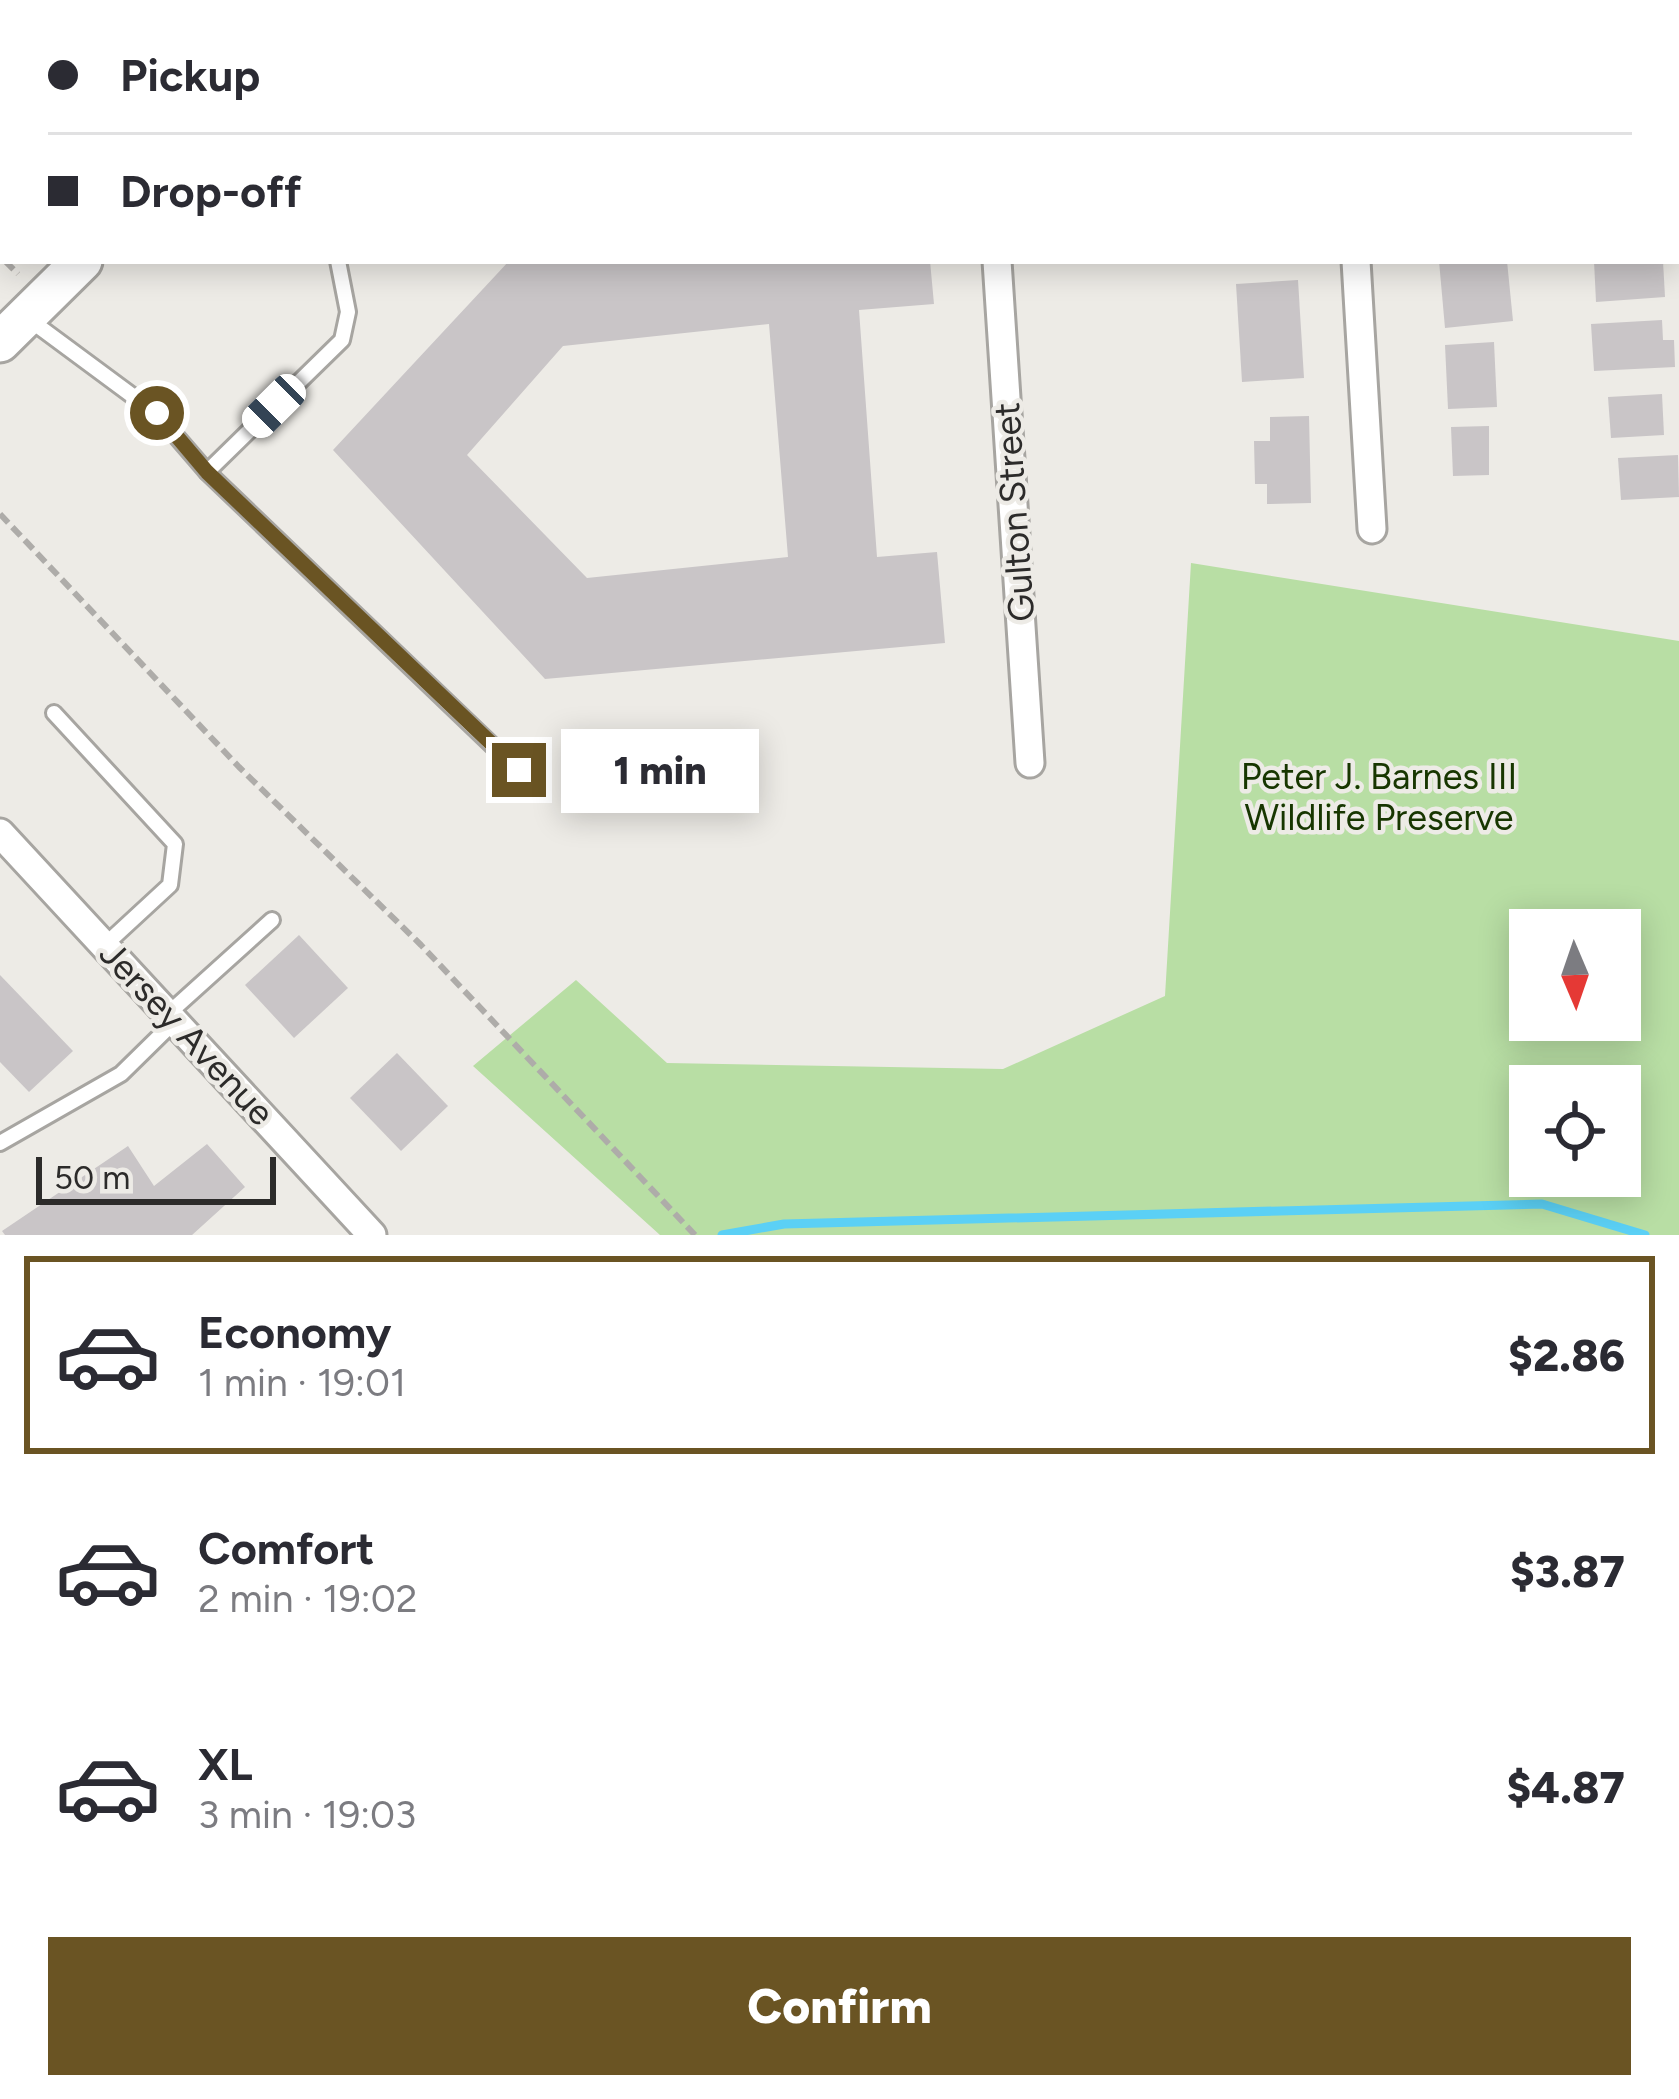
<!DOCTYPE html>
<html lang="en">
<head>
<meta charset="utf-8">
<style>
  :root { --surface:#fff; --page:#f2f2f3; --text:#2b2b33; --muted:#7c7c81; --line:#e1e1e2; --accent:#6a5423 }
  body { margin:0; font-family:Figtree,sans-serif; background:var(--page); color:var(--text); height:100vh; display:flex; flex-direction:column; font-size:45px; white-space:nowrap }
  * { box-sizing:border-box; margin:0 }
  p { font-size:39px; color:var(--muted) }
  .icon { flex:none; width:66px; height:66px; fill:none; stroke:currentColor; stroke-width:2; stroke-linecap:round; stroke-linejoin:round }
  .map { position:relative; height:1235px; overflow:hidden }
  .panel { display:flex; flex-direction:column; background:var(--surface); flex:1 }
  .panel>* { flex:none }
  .top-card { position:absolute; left:0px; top:0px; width:1680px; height:264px; box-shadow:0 6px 30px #0003; display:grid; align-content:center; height:264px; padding:0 48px; background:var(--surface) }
  .needle { width:78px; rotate:178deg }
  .buttons { position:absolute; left:1509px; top:909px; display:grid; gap:24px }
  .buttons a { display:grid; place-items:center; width:132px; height:132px; border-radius:0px; background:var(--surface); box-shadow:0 6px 30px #0003; font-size:60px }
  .scale { position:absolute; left:36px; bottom:30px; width:240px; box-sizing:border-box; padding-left:12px; border:6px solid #2c2b2a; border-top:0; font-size:33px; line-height:42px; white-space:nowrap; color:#2c2b2a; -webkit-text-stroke:9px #edebe6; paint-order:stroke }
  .end { position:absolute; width:54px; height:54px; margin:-27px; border:15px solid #6a5423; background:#fff; box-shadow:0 0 0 6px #fff }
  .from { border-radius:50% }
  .bubble { position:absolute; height:84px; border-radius:0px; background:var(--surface); box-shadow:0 6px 30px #0003; font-size:39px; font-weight:800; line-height:84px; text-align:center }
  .car { position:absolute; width:36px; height:72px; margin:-36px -18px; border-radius:15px; box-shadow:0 0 9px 3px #0007; background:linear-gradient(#fff 24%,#345 0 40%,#fff 0 76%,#345 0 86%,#fff 0) }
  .top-card b { display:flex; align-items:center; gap:42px; height:114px; font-size:45px }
  .top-card b+b { border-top:3px solid var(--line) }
  .top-card i { width:30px; height:30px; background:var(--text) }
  ul { padding:21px 0 0; list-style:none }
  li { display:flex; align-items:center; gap:36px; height:198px; margin:0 24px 18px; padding:0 24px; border:6px solid transparent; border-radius:0px }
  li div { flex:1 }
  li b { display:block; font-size:45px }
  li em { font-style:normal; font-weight:800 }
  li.on { border-color:var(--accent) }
  li>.icon { width:108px; height:108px; stroke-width:1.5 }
  .button { display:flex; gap:24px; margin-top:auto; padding:24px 48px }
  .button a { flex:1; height:138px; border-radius:0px; background:var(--accent); color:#fff; font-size:48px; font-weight:800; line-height:138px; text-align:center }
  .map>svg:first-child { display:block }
  .green { fill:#b8dea4; fill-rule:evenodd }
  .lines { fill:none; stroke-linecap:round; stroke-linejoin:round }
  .stream { stroke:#5bd0f5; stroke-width:9 }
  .building { fill:#c9c5c7; fill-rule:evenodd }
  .lane-casing { stroke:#a7a5a1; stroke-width:20 }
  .street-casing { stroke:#a7a5a1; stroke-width:33 }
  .secondary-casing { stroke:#a7a5a1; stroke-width:45 }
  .path { stroke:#aeaca9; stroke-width:6; stroke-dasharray:12 6; stroke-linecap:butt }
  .lane { stroke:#fff; stroke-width:14 }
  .street { stroke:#fff; stroke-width:27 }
  .secondary { stroke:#fff; stroke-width:39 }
  .route { stroke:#6a5423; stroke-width:15 }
  .labels { text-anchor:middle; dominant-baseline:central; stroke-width:9; stroke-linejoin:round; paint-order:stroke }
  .street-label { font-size:36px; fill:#2c2b2a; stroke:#edebe6 }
  .park-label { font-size:36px; fill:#173600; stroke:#edebe6 }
</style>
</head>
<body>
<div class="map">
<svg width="1679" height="1235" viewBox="0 0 1679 1235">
  <rect width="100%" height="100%" fill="#edebe6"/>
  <path class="green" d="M1191,563l488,78v594h-1019l-187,-169 103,-86 91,83 336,6 162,-73zM1620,930v90h-90v-90zM1620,1086v90h-90v-90z"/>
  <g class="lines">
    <polyline class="stream" points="722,1235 784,1224 1542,1204 1645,1235"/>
  </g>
  <g class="building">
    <path d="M509,261h421l4,43 -75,6 18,247 60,-5 8,91 -400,36 -212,-229zM769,324l19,233 -201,21 -120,-123 96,-109z"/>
    <polygon points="1439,261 1507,261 1513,321 1445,328"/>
    <polygon points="1594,261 1663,261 1665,297 1596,302"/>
    <polygon points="1298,280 1304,378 1242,382 1236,284"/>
    <polygon points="1662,320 1663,340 1674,340 1675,367 1594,371 1591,324"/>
    <polygon points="1494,342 1497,407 1448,409 1445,345"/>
    <polygon points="1662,394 1664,435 1611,438 1608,397"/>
    <polygon points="1309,416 1311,503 1267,504 1267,484 1255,484 1254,441 1270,441 1270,417"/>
    <polygon points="1489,426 1489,475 1453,476 1451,427"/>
    <polygon points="1678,455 1679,497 1621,500 1618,458"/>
    <polygon points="299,935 348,988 294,1038 245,985"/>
    <polygon points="0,975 73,1051 29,1092 0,1062"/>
    <polygon points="397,1053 448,1106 401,1151 350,1098"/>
    <polygon points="207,1144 245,1187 192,1235 5,1235 2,1231 128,1146 154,1186"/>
  </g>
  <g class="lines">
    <g class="lane-casing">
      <g id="lane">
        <polyline points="653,3 653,0"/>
        <polyline points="30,320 157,414 207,472 519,771"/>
        <polyline points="207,472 342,340 348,312 338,261"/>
        <polyline points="54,713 175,844 170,885 105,945"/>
        <polyline points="169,1013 272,920"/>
        <polyline points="0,1143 121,1074 176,1020"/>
      </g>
    </g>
    <g class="street-casing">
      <g id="street">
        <polyline points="325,0 325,3"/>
        <polyline points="731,0 731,3"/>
        <polyline points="1137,0 1137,3"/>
        <polyline points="1548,0 1548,3"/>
        <polyline points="997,261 1030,763"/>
        <polyline points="1356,261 1372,529"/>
        <polyline points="0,833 372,1235"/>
      </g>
    </g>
    <g class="secondary-casing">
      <g id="secondary">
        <polyline points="1677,40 1679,40"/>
        <polyline points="0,342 82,261"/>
      </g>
    </g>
    <g class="path">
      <polyline points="5,261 18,274"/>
      <polyline points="0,514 239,767 421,945 695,1235"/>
    </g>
    <use href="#lane" class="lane"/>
    <use href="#street" class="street"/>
    <use href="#secondary" class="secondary"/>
  </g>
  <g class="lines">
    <polyline class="route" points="157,413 207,472 519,770"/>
  </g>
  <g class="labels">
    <g class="street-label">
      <text transform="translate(1014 512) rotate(-94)">Gulton Street</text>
      <text transform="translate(187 1033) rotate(47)">Jersey Avenue</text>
    </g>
    <g class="park-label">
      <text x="1379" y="776">Peter J. Barnes III<tspan x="1379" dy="41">Wildlife Preserve</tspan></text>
    </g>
  </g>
</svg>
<div class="buttons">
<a><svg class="needle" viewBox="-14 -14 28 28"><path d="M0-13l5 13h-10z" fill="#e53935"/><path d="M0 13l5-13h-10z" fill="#7c7c81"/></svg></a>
<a><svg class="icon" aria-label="locate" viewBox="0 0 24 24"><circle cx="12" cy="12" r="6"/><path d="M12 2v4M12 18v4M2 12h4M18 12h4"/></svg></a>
</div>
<div class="scale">50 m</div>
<i class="end from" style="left:157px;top:413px"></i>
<i class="end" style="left:519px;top:770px"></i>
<div class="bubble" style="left:561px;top:729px;width:198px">1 min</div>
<i class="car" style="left:274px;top:406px;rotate:225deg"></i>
<div class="top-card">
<b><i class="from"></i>Pickup</b>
<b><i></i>Drop-off</b>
</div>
</div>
<section class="panel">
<ul>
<li class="on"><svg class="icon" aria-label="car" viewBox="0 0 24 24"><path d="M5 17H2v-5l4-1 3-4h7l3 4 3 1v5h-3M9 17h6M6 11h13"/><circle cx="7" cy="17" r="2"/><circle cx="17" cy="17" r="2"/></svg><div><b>Economy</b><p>1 min · 19:01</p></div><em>$2.86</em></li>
<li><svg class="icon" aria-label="car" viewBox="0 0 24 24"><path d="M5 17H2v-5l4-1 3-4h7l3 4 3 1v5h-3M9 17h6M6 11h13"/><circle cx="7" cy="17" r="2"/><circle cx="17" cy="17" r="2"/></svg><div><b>Comfort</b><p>2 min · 19:02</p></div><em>$3.87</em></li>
<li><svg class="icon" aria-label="car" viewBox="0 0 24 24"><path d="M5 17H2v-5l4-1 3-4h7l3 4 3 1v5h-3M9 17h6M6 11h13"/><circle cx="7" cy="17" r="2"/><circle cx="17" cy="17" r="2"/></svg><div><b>XL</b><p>3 min · 19:03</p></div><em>$4.87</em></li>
</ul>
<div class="button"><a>Confirm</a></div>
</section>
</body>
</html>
